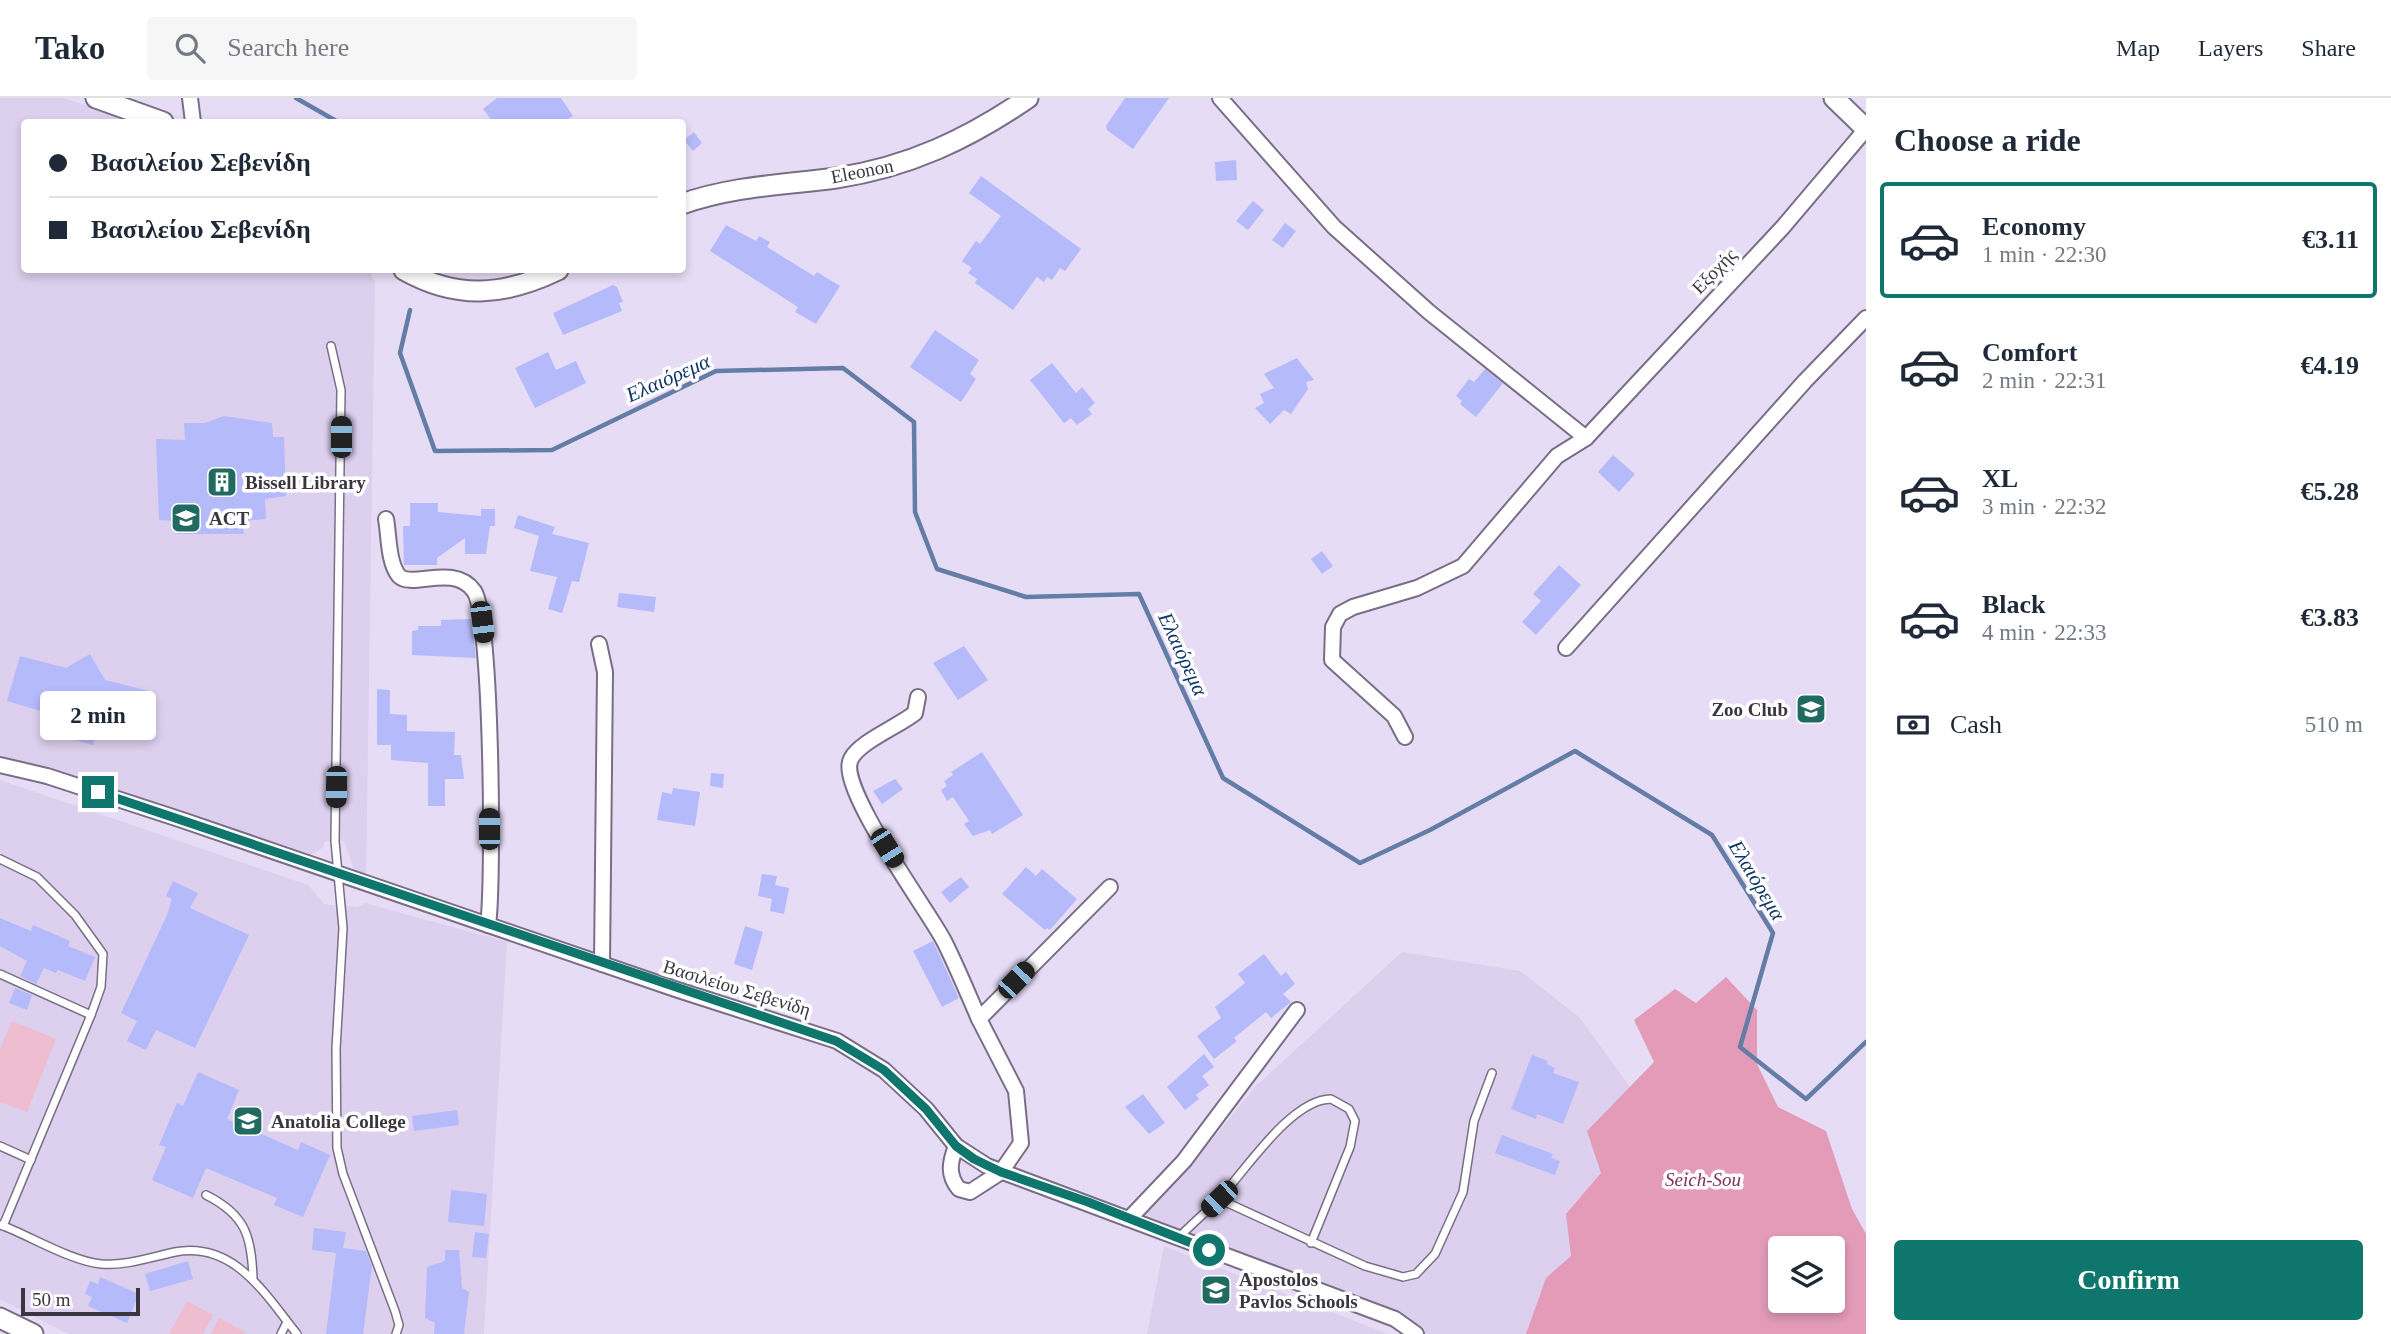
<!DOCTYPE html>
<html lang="en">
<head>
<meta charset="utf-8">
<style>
  :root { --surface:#fff; --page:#f6f6f7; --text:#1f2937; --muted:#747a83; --line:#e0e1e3; --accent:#0f766e }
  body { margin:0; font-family:Georgia,serif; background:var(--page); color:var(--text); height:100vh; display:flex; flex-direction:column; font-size:26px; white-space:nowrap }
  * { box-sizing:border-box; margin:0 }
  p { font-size:23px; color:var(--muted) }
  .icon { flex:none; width:38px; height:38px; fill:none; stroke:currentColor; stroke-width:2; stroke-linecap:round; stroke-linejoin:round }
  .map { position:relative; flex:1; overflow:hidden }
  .drawer { display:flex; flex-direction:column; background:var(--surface); width:525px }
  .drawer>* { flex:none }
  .hud { position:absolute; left:21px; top:21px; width:665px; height:154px; border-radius:7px; box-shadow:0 4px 10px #0003; display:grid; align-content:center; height:154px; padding:0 28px; background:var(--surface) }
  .tools { position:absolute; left:1768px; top:1138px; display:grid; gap:14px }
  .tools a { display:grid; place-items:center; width:77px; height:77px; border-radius:7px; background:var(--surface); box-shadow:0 4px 10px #0003; font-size:35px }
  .scale { position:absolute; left:21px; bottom:18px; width:119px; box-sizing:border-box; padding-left:7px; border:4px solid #3a3640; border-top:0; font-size:19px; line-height:24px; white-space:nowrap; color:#3a3640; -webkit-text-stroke:5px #fff; paint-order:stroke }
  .end { position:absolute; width:32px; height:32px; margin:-16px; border:9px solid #0f766e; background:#fff; box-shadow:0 0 0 4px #fff }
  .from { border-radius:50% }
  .bubble { position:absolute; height:49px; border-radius:7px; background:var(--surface); box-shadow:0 4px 10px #0003; font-size:23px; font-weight:600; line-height:49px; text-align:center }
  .car { position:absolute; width:21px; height:42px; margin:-21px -10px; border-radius:9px; box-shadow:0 0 5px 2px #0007; background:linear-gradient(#222 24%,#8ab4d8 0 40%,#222 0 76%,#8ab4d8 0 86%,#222 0) }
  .hud b { display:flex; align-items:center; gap:24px; height:66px; font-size:26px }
  .hud b+b { border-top:2px solid var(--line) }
  .hud i { width:18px; height:18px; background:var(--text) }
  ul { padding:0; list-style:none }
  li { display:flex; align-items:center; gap:21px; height:116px; margin:0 14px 10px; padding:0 14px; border:4px solid transparent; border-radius:7px }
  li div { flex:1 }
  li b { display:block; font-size:26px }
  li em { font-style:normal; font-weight:600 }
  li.selected { border-color:var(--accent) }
  li>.icon { width:63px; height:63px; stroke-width:1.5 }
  h2 { padding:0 28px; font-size:32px; line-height:84px }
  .pay { display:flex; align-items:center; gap:18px; height:77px; padding:0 28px; font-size:26px }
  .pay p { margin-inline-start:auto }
  .cta { display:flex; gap:14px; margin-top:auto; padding:14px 28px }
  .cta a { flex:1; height:80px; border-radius:7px; background:var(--accent); color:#fff; font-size:28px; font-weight:600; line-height:80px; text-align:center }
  header { display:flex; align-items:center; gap:42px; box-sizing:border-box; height:98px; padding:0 35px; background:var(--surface); border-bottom:2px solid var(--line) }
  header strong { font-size:33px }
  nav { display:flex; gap:38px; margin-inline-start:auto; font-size:24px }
  .search { width:490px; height:63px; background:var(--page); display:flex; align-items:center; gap:18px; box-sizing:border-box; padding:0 24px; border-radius:7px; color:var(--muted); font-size:26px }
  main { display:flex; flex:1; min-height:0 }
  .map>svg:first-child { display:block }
  .built { fill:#ddcfee }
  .green { fill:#efbdd0 }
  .forest { fill:#e39bb8; fill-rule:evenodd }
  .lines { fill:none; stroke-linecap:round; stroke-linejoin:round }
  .stream { stroke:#637da7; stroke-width:4.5 }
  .building { fill:#b5bafb }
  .lane-casing { stroke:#796e85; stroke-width:10 }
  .street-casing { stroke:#796e85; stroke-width:18 }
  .secondary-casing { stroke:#796e85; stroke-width:23 }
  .lane { stroke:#fff; stroke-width:7 }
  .street { stroke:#fff; stroke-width:14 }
  .secondary { stroke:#fff; stroke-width:19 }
  .route { stroke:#0f766e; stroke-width:9 }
  .labels { text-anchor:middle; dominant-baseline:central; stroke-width:7; stroke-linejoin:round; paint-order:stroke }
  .street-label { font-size:19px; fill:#3a3640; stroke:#fff }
  .poi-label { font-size:19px; font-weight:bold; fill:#3a3640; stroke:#fff; text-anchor:start }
  .park-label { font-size:19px; font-style:italic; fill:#832f57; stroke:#fff }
  .water-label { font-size:21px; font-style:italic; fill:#0e3567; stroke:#fff }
</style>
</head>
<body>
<header>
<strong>Tako</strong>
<div class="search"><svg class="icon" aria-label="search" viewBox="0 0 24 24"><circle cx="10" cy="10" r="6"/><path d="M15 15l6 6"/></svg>Search here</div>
<nav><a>Map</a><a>Layers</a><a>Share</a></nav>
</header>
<main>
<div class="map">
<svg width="1866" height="1236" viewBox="0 0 1866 1236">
  <rect width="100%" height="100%" fill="#e7dcf6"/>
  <g class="built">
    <polygon points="0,0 63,0 137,24 24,24 24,172 369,172 375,184 366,780 354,772 344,743 326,743 322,750 310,757 106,688 0,657"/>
    <polygon points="0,682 308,787 324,806 357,809 365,805 507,844 484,1236 68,1236 0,1201"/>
    <polygon points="1402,854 1520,873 1579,919 1630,989 1568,1205 1544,1236 1427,1236 1412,1224 1360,1201 1145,1117 1185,1075 1255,989"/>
    <polygon points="1164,1148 1388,1236 1147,1236"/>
  </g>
  <g class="green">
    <polygon points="12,923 56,941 27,1014 0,1004 0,951"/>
    <polygon points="187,1203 213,1217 203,1236 169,1236"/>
    <polygon points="219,1220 245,1234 244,1236 211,1236"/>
  </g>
  <path class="forest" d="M1726,879l31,33v54l21,43 48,24 26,78 14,25v100h-340l20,-56 25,-22 -5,-42 35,-41 -14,-42 67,-69 -20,-42 41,-31 21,14zM1780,1150h52v52h-52z"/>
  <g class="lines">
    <g class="stream">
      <polyline points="296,0 338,24"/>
      <polyline points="410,212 400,255 435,353 552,352 716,273 843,270 914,324 915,414 937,471 1026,499 1139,496 1223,680 1360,765 1430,732 1575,653 1712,737 1773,835 1740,949 1806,1001 1866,944"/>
    </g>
  </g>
  <g class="building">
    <polygon points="497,0 561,0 573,18 562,24 493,24 483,11"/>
    <polygon points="1125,0 1169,0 1133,51 1107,32 1106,28"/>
    <polygon points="694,34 702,45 693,53 684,42"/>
    <polygon points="1236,62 1237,82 1216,83 1215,64"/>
    <polygon points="981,78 1081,151 1065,173 1060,170 1052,182 1047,179 1044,184 1037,179 1013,212 975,185 977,181 968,175 972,170 962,163 976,143 980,146 1001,118 969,95"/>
    <polygon points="1253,103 1264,112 1248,132 1236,123"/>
    <polygon points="1285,125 1296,133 1283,150 1272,142"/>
    <polygon points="726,127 756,143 759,138 770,144 767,149 814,178 817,174 840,188 816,226 795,214 798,209 710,153"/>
    <polygon points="613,187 617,189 623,204 619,205 622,213 563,237 553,215"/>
    <polygon points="935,232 979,262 970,276 976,281 961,304 910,269"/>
    <polygon points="548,254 556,272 576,263 586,285 535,310 515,270"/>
    <polygon points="1297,260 1314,282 1306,284 1308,291 1291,316 1284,312 1270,326 1255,310 1264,305 1260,296 1274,290 1264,276"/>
    <polygon points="1052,265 1076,295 1082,289 1095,305 1088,311 1092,316 1077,327 1071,320 1064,325 1030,282"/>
    <polygon points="1485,271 1503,285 1476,319 1460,306 1462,303 1456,298 1469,281 1474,284"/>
    <polygon points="224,318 272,325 273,339 284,339 286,398 265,401 266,421 242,423 244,436 178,436 178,423 159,422 156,341 185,342 184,325 205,325"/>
    <polygon points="1613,357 1635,376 1619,394 1598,374"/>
    <polygon points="410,405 438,405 438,414 481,418 481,411 495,411 495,428 490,428 486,456 465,456 465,440 437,460 437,467 404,467 403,428 410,428"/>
    <polygon points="518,417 555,429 552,436 589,445 579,484 572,483 562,515 548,511 557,479 530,473 539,438 514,430"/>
    <polygon points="1322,453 1333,468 1322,476 1311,461"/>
    <polygon points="1559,467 1581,487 1536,537 1522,524 1541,503 1533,496"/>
    <polygon points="619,495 656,499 654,514 617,509"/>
    <polygon points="471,521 476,560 412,557 412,533 418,532 418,528 441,528 441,522"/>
    <polygon points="964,548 988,582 958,602 933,565"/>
    <polygon points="90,556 105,582 149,593 135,639 98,629 93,647 59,638 64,620 7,603 20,558 66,570"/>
    <polygon points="377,591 390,592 390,616 407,617 407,633 455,634 454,657 461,657 464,681 445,681 445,708 428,708 428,665 391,662 391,647 377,647"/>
    <polygon points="982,654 1023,717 992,736 990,732 973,738 964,726 969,723 953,699 947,703 941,692 947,688 944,683 953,677 951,674"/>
    <polygon points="711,675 724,676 723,690 710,688"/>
    <polygon points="895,681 903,691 882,706 873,693"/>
    <polygon points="673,690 700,694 695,728 657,722 662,694 672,696"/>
    <polygon points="1026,769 1036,778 1042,771 1077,801 1050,832 1047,830 1045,832 1002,796"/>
    <polygon points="762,776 777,778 775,787 789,790 784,816 770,813 772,801 758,798"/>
    <polygon points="961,779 969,789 950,805 941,794"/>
    <polygon points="173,783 198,795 190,810 249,837 195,950 156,932 146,952 127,943 137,923 121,915 167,817 172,801 166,798"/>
    <polygon points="0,820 31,833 33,827 70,843 68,848 95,859 85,883 58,872 56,875 44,870 36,886 20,878 27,863 0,848"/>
    <polygon points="745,828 763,834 752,872 734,866"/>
    <polygon points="933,843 959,900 942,909 913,853"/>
    <polygon points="1264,856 1281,878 1286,874 1295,886 1283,896 1291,904 1271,920 1266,914 1234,940 1237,943 1214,961 1197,938 1221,920 1215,909 1245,885 1238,876"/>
    <polygon points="15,890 32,897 27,912 9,905"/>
    <polygon points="1204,956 1214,969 1202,978 1209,987 1196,997 1199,1001 1185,1012 1167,989"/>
    <polygon points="1532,957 1548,963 1547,966 1555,970 1553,975 1579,984 1563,1026 1537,1016 1536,1021 1511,1011"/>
    <polygon points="198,974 239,992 227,1021 298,1052 301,1044 330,1057 303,1119 274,1107 277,1100 206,1070 193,1100 152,1082 166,1049 159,1047 177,1005 183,1008"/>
    <polygon points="1143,996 1165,1025 1149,1036 1125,1009"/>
    <polygon points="457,1012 459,1027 414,1033 412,1018"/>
    <polygon points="1502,1037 1553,1056 1551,1060 1560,1063 1555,1077 1495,1055"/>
    <polygon points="451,1092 487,1096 484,1128 448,1124"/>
    <polygon points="314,1130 346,1134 343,1150 366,1153 372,1168 363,1236 326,1236 336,1155 312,1152"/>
    <polygon points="475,1134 489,1136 486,1160 472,1159"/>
    <polygon points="445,1152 459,1152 462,1190 469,1194 464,1236 434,1236 435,1225 425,1220 427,1169 445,1163"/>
    <polygon points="188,1163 193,1181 150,1193 145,1176"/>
    <polygon points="100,1179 139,1196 127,1225 88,1208 92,1199 85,1196 90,1183 98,1186"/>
  </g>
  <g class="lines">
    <g class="lane-casing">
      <g id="lane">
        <polyline points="331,248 341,292 335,743 343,830 336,951 337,1050 343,1076 395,1213 399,1227 396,1236"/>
        <polyline points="0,761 37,779 75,817 103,856 101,889 91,917 3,1128"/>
        <polyline points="0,876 91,917"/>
        <polyline points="0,1048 31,1062"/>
        <path d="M206,1097c40,20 46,42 47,85"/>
        <polyline points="1219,1101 1365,1168 1403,1179 1416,1176 1435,1156 1463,1094 1474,1023 1492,975"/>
        <path d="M1,1127c29,11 70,36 100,39 25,2 50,-7 74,-12 59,-11 90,42 122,82"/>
        <path d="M1178,1140c14,-14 29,-27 43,-41 25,-28 71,-98 110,-98l18,10 6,12 -5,26 -39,96"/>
        <polyline points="281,1236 287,1224"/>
      </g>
    </g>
    <g class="street-casing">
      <g id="street">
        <polyline points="190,0 193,24"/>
        <polyline points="1220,0 1334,129 1429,214 1586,340"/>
        <path d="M386,421c3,16 2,44 13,57 13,13 55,-13 75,15 18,25 20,293 14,334"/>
        <polyline points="599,546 605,574 602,866"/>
        <polyline points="1566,550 1805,283 1866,220"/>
        <path d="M918,599l-3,16c-16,13 -56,29 -64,46 -15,27 77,151 93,182 13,26 24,53 35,78"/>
        <polyline points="1405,639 1394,618 1332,562 1333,529 1340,516 1353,509 1417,490 1463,468 1557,358 1586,340 1783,129 1866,31"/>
        <polyline points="0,667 47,678 182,722 678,892 837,943 884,972 926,1011 956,1048 987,1068 1395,1221 1416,1236"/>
        <path d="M956,1048c-6,16 -9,29 3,43l11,3 31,-20 20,-29 -5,-52 -37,-72 131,-132"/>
        <polyline points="1129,1121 1184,1063 1297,912"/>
      </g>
    </g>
    <g class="secondary-casing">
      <g id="secondary">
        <polyline points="96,0 163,24"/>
        <polyline points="1834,0 1866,31"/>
        <path d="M682,106c51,-18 101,-19 154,-26 73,-11 132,-39 192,-80"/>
        <path d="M404,172c53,30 100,26 154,0"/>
        <polyline points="0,1220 33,1236"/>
      </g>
    </g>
    <use href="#lane" class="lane"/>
    <use href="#street" class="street"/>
    <use href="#secondary" class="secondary"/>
  </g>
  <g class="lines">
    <polyline class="route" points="98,694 836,943 884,972 926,1011 956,1048 974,1061 1001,1074 1088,1104 1209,1152"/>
  </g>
  <defs>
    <g id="building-square" transform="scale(1.575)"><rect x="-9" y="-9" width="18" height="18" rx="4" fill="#216a61" stroke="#fff"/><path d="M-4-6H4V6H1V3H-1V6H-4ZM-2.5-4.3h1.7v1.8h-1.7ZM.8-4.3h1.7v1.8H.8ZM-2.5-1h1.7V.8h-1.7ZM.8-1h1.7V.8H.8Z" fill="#fff"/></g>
    <g id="university-square" transform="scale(1.575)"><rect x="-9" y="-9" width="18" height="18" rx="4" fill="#216a61" stroke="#fff"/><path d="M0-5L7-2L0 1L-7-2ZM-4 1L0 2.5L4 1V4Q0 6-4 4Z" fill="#fff"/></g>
    <g id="school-square" transform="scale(1.575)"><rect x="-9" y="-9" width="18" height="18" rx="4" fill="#216a61" stroke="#fff"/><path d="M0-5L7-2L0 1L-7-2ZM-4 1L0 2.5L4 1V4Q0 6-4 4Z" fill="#fff"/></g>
  </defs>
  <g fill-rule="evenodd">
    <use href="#building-square" x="222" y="384"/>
    <use href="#university-square" x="186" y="420"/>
    <use href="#school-square" x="1811" y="611"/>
    <use href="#school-square" x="248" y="1023"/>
    <use href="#school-square" x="1216" y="1192"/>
  </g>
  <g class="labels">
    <g class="street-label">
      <text transform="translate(862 73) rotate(-11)">Eleonon</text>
      <text transform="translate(1714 173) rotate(-46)">Εξοχής</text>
      <text transform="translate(737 890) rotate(17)">Βασιλείου Σεβενίδη</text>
    </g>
    <g class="poi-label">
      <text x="245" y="384">Bissell Library</text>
      <text x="209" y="420">ACT</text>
      <text x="1788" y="611" text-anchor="end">Zoo Club</text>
      <text x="271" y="1023">Anatolia College</text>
      <text x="1239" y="1181">Apostolos<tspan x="1239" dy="22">Pavlos Schools</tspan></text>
    </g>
    <g class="park-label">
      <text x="1703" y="1081">Seich-Sou</text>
    </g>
    <g class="water-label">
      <text transform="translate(668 280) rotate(-24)">Ελαιόρεμα</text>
      <text transform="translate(1183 556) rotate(65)">Ελαιόρεμα</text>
      <text transform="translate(1757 782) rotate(59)">Ελαιόρεμα</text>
    </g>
  </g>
</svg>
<div class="tools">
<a><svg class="icon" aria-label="layers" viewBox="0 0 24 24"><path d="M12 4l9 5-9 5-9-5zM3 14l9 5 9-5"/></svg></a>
</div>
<div class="scale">50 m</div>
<i class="end from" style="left:1209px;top:1152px"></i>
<i class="end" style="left:98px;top:694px"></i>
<div class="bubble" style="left:40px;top:593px;width:116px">2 min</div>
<i class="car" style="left:341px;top:339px;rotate:0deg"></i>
<i class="car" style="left:482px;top:524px;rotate:173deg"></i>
<i class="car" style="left:336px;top:689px;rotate:181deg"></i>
<i class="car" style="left:489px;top:731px;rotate:0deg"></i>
<i class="car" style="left:887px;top:750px;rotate:148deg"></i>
<i class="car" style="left:1016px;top:882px;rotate:44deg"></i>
<i class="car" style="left:1219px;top:1101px;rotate:226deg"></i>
<div class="hud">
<b><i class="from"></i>Βασιλείου Σεβενίδη</b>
<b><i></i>Βασιλείου Σεβενίδη</b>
</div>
</div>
<section class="drawer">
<h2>Choose a ride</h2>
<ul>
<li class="selected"><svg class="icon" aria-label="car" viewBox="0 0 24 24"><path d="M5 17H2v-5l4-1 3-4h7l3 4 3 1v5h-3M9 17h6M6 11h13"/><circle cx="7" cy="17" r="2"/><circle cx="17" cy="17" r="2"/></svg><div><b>Economy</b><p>1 min · 22:30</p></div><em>€3.11</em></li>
<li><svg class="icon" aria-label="car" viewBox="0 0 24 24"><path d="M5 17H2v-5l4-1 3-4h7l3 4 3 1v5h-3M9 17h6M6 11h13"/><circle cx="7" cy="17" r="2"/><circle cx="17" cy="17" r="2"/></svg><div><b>Comfort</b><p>2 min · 22:31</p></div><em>€4.19</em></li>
<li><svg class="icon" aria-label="car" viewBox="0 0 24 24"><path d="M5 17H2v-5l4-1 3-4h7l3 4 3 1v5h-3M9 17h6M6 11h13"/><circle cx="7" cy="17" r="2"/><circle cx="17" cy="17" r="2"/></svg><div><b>XL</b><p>3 min · 22:32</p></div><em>€5.28</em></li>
<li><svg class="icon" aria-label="car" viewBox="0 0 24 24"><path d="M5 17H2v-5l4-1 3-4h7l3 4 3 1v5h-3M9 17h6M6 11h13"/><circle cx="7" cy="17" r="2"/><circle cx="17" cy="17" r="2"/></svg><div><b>Black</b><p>4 min · 22:33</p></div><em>€3.83</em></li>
</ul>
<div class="pay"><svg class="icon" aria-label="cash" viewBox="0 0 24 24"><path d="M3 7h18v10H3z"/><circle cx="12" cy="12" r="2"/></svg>Cash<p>510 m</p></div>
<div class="cta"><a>Confirm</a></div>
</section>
</main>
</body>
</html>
